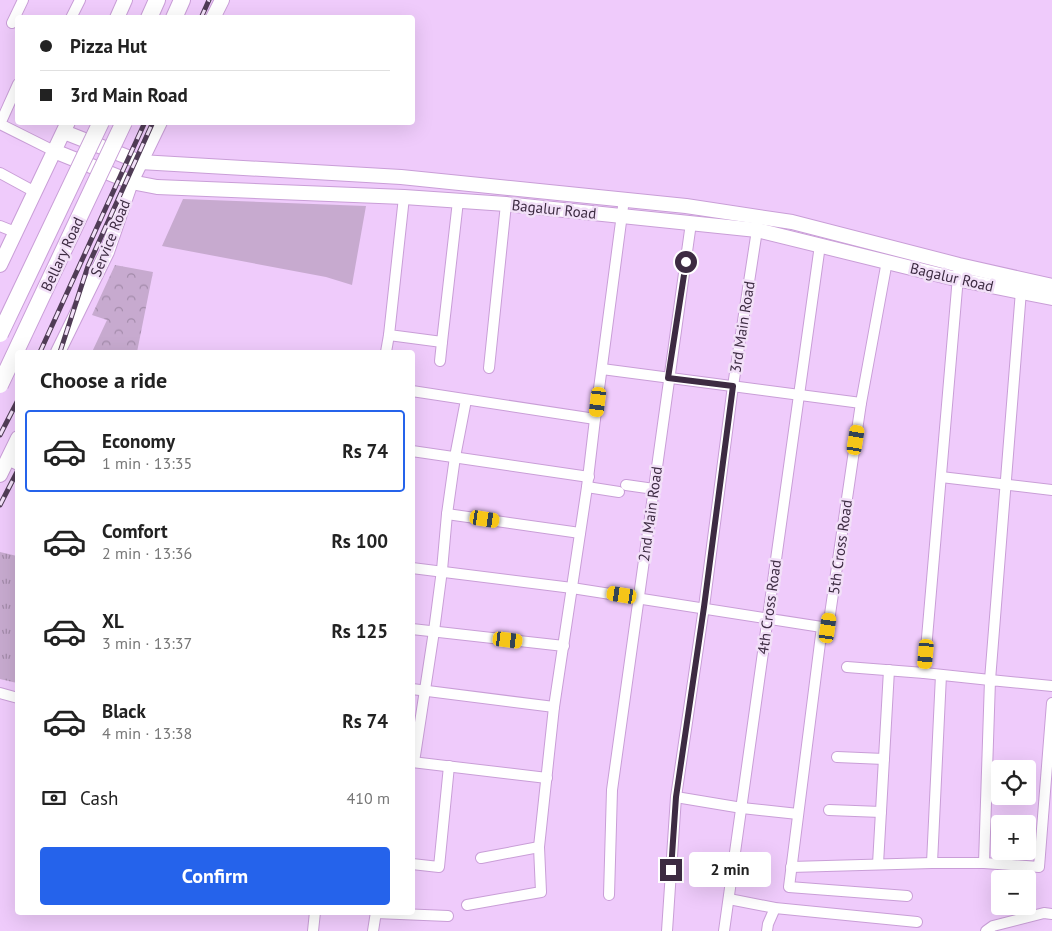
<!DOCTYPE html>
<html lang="en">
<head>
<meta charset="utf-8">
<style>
  :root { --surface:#fff; --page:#f2f2f2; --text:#222; --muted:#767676; --line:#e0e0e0; --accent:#2563eb }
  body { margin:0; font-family:"PT Sans",sans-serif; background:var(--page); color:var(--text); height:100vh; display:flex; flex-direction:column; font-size:19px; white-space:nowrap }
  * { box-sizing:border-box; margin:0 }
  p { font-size:16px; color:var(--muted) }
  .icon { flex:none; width:28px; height:28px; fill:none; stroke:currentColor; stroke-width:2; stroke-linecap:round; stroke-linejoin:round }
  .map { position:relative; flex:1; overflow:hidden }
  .drawer { position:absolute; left:15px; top:350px; width:400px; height:565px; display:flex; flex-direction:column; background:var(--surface); border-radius:5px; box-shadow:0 5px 20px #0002 }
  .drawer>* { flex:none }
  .top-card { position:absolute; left:15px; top:15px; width:400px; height:110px; border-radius:5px; box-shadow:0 5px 20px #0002; display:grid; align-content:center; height:110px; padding:0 25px; background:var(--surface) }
  .fabs { position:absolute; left:991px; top:760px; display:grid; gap:10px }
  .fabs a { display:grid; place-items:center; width:45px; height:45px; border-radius:5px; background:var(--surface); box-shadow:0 5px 20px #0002; font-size:25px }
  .end { position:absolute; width:22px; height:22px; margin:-11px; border:6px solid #3d2b42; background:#fff; box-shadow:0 0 0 2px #fff }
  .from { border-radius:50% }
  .bubble { position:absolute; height:35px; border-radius:5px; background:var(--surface); box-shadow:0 5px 20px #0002; font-size:16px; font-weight:700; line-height:35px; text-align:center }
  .car { position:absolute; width:15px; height:30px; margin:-15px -8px; border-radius:6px; box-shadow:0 0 4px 1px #0007; background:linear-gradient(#f5c518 24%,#345 0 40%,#f5c518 0 76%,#345 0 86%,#f5c518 0) }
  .top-card b { display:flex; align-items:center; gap:18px; height:48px; font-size:19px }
  .top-card b+b { border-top:1px solid var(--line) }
  .top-card i { width:12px; height:12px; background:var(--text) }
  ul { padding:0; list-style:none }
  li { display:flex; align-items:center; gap:15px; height:82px; margin:0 10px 8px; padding:0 15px; border:2px solid transparent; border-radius:5px }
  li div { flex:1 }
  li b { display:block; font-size:19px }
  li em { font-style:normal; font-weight:700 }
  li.on { border-color:var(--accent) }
  li>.icon { width:45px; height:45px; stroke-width:1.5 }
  h2 { padding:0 25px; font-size:22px; line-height:60px }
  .pay { display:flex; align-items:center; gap:12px; height:55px; padding:0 25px; font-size:19px }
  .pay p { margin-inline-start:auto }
  .action { display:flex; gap:10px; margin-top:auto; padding:10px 25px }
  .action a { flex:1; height:58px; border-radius:5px; background:var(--accent); color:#fff; font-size:20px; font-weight:700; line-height:58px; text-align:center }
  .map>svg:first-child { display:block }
  .grass { fill:url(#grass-tufts) }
  .park { fill:url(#park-crowns) }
  .garden { fill:#c7aacf }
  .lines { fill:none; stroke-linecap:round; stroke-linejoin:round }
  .minor-casing { stroke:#c99ed7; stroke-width:12 }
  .secondary-casing { stroke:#c99ed7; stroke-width:16 }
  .trunk-casing { stroke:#c99ed7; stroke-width:18 }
  .minor { stroke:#fff; stroke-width:10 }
  .secondary { stroke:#fff; stroke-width:14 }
  .trunk { stroke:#fff; stroke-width:16 }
  .rail-casing { stroke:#503c56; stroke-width:5 }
  .rail { stroke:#f2e0f8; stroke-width:3; stroke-dasharray:9; stroke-linecap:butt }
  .trunk-bridge-casing { stroke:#c99ed7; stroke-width:18; stroke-linecap:butt }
  .trunk-bridge { stroke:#fff; stroke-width:16 }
  .route { stroke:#3d2b42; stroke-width:6 }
  .labels { text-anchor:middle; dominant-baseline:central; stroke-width:5; stroke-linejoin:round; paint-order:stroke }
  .street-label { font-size:15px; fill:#3d2b42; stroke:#f2e0f8 }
</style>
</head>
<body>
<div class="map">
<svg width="1052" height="931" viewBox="0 0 1052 931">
  <defs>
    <pattern id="grass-tufts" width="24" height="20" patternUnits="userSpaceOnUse" patternTransform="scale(1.25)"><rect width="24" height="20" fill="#c7aacf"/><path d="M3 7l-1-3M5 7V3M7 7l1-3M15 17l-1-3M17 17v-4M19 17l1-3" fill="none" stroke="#a38baa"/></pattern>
    <pattern id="park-crowns" width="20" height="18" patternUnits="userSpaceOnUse" patternTransform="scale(1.25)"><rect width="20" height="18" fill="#c7aacf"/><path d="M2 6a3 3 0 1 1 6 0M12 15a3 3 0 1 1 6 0" fill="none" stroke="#a38baa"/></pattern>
  </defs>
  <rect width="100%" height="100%" fill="#efcbfb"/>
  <polygon class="grass" points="0,552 17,556 17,683 0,679"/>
  <polygon class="park" points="115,265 153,272 137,352 92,352 107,320 92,315"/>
  <polygon class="garden" points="183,199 366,206 352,285 326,277 162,246"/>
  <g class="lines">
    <g class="minor-casing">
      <g id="minor">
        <polyline points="71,18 80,0"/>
        <polyline points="12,23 23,0"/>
        <polyline points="0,124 54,151"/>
        <polyline points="0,124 18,84"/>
        <polyline points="0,173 35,192"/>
        <polyline points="404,197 389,335 442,342 458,201"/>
        <polyline points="0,226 15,232"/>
        <polyline points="386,352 389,335"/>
        <polyline points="440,361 442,342"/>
        <polyline points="489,368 506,204"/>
        <polyline points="602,369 861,403"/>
        <polyline points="412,391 595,419 624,199"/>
        <polyline points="412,451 589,477"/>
        <polyline points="7,460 18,465"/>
        <polyline points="941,477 1052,490"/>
        <polyline points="626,485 654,489"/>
        <polyline points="587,487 619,492"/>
        <polyline points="447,514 580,533"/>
        <polyline points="412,568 572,588 828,628 861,403 887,261"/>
        <polyline points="822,627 789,887 907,896"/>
        <polyline points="412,629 564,646"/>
        <polyline points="847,667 924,673 959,265"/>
        <polyline points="924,673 990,680 1021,291"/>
        <polyline points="941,675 932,863 984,863 990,680 1052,686"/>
        <polyline points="412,689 554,707"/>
        <polyline points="0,693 18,698"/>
        <polyline points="837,757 884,759"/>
        <polyline points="412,762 547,778"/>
        <polyline points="414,762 434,631 442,570 447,514 455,457 466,400"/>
        <polyline points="676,797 742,808 798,814"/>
        <polyline points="829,810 881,812"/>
        <polyline points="481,858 539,847"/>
        <polyline points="984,863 1039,867 1052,703"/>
        <polyline points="412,864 439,867 449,766"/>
        <polyline points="878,864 889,670"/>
        <polyline points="791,867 932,863"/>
        <polyline points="609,895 612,790 691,223"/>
        <polyline points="729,899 775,908 917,922"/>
        <polyline points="467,905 541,892 539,847 554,707 587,487 595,419"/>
        <polyline points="376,913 448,916"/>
        <polyline points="313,931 315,912"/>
        <polyline points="373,931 376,912"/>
        <polyline points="667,931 676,797 704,607 733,386 757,230"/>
        <polyline points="724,931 820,245"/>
        <polyline points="767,931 768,924 775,908"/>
        <polyline points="986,931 993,926 1044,913 1052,914"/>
      </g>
    </g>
    <g class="secondary-casing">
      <g id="secondary">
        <polyline points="117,18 125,0"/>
        <polyline points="213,18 222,0"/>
        <polyline points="64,132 140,162 401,177 686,206 792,222 959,265 1052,286"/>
        <polyline points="54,151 131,182 157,187 404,197 506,204 757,230 956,279 1052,298"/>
        <polyline points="0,265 68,122"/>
        <polyline points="58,352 107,252 131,182 160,122"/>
        <polyline points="0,475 18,438"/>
      </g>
    </g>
    <g class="trunk-casing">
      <g id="trunk">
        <polyline points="149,18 157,0"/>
        <polyline points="174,18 182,0"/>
      </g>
    </g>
    <use href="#minor" class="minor"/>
    <use href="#secondary" class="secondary"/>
    <use href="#trunk" class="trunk"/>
    <g class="rail-casing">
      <g id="rail">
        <polyline points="201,18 209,0"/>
        <polyline points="40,352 145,122"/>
        <polyline points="60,352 88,266 153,122"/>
        <polyline points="0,435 18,400"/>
        <polyline points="0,505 18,470"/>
      </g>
    </g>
    <use href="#rail" class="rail"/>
    <g class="trunk-bridge-casing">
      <g id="trunk-bridge">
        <polyline points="0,334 101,122"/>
        <polyline points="0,385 124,122"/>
      </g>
    </g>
    <use href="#trunk-bridge" class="trunk-bridge"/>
  </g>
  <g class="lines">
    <polyline class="route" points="671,870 676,797 704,607 733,386 668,378 686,262"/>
  </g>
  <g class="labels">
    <g class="street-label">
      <text transform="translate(554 209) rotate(6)">Bagalur Road</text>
      <text transform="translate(110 238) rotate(-68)">Service Road</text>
      <text transform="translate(62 254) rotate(-65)">Bellary Road</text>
      <text transform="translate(952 277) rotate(13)">Bagalur Road</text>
      <text transform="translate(742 327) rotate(-81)">3rd Main Road</text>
      <text transform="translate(650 514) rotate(-82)">2nd Main Road</text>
      <text transform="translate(840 547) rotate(-82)">5th Cross Road</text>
      <text transform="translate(769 607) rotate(-82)">4th Cross Road</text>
    </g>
  </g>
</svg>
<div class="fabs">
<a><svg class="icon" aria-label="locate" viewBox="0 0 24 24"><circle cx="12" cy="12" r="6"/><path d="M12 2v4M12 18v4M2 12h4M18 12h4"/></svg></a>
<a>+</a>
<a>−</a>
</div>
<i class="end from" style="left:686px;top:262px"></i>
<i class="end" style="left:671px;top:870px"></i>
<div class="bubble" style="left:689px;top:852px;width:82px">2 min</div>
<i class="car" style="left:598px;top:402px;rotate:187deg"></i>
<i class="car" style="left:856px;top:440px;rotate:9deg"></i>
<i class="car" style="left:485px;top:519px;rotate:99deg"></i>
<i class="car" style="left:622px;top:595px;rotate:279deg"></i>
<i class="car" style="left:828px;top:628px;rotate:8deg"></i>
<i class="car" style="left:508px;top:640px;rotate:97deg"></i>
<i class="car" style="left:926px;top:654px;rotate:185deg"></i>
<div class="top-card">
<b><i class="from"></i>Pizza Hut</b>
<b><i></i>3rd Main Road</b>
</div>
<section class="drawer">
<h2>Choose a ride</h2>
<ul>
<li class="on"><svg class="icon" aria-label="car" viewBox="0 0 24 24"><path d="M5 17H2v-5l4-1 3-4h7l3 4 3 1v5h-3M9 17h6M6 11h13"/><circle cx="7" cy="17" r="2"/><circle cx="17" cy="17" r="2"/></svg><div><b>Economy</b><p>1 min · 13:35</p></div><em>Rs 74</em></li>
<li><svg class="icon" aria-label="car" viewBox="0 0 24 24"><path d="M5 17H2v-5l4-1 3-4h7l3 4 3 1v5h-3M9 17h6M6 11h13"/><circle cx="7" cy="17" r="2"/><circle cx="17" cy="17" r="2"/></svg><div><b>Comfort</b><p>2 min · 13:36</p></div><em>Rs 100</em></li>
<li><svg class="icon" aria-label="car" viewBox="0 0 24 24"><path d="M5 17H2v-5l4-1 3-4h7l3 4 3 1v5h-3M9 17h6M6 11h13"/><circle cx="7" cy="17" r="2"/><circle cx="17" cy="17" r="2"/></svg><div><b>XL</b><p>3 min · 13:37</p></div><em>Rs 125</em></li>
<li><svg class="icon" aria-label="car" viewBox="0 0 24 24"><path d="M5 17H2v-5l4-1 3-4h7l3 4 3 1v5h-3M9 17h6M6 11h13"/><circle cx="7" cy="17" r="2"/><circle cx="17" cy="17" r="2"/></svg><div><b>Black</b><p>4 min · 13:38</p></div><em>Rs 74</em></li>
</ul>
<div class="pay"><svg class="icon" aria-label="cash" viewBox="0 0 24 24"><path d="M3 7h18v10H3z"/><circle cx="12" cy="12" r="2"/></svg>Cash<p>410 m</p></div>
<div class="action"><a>Confirm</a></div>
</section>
</div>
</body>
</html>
